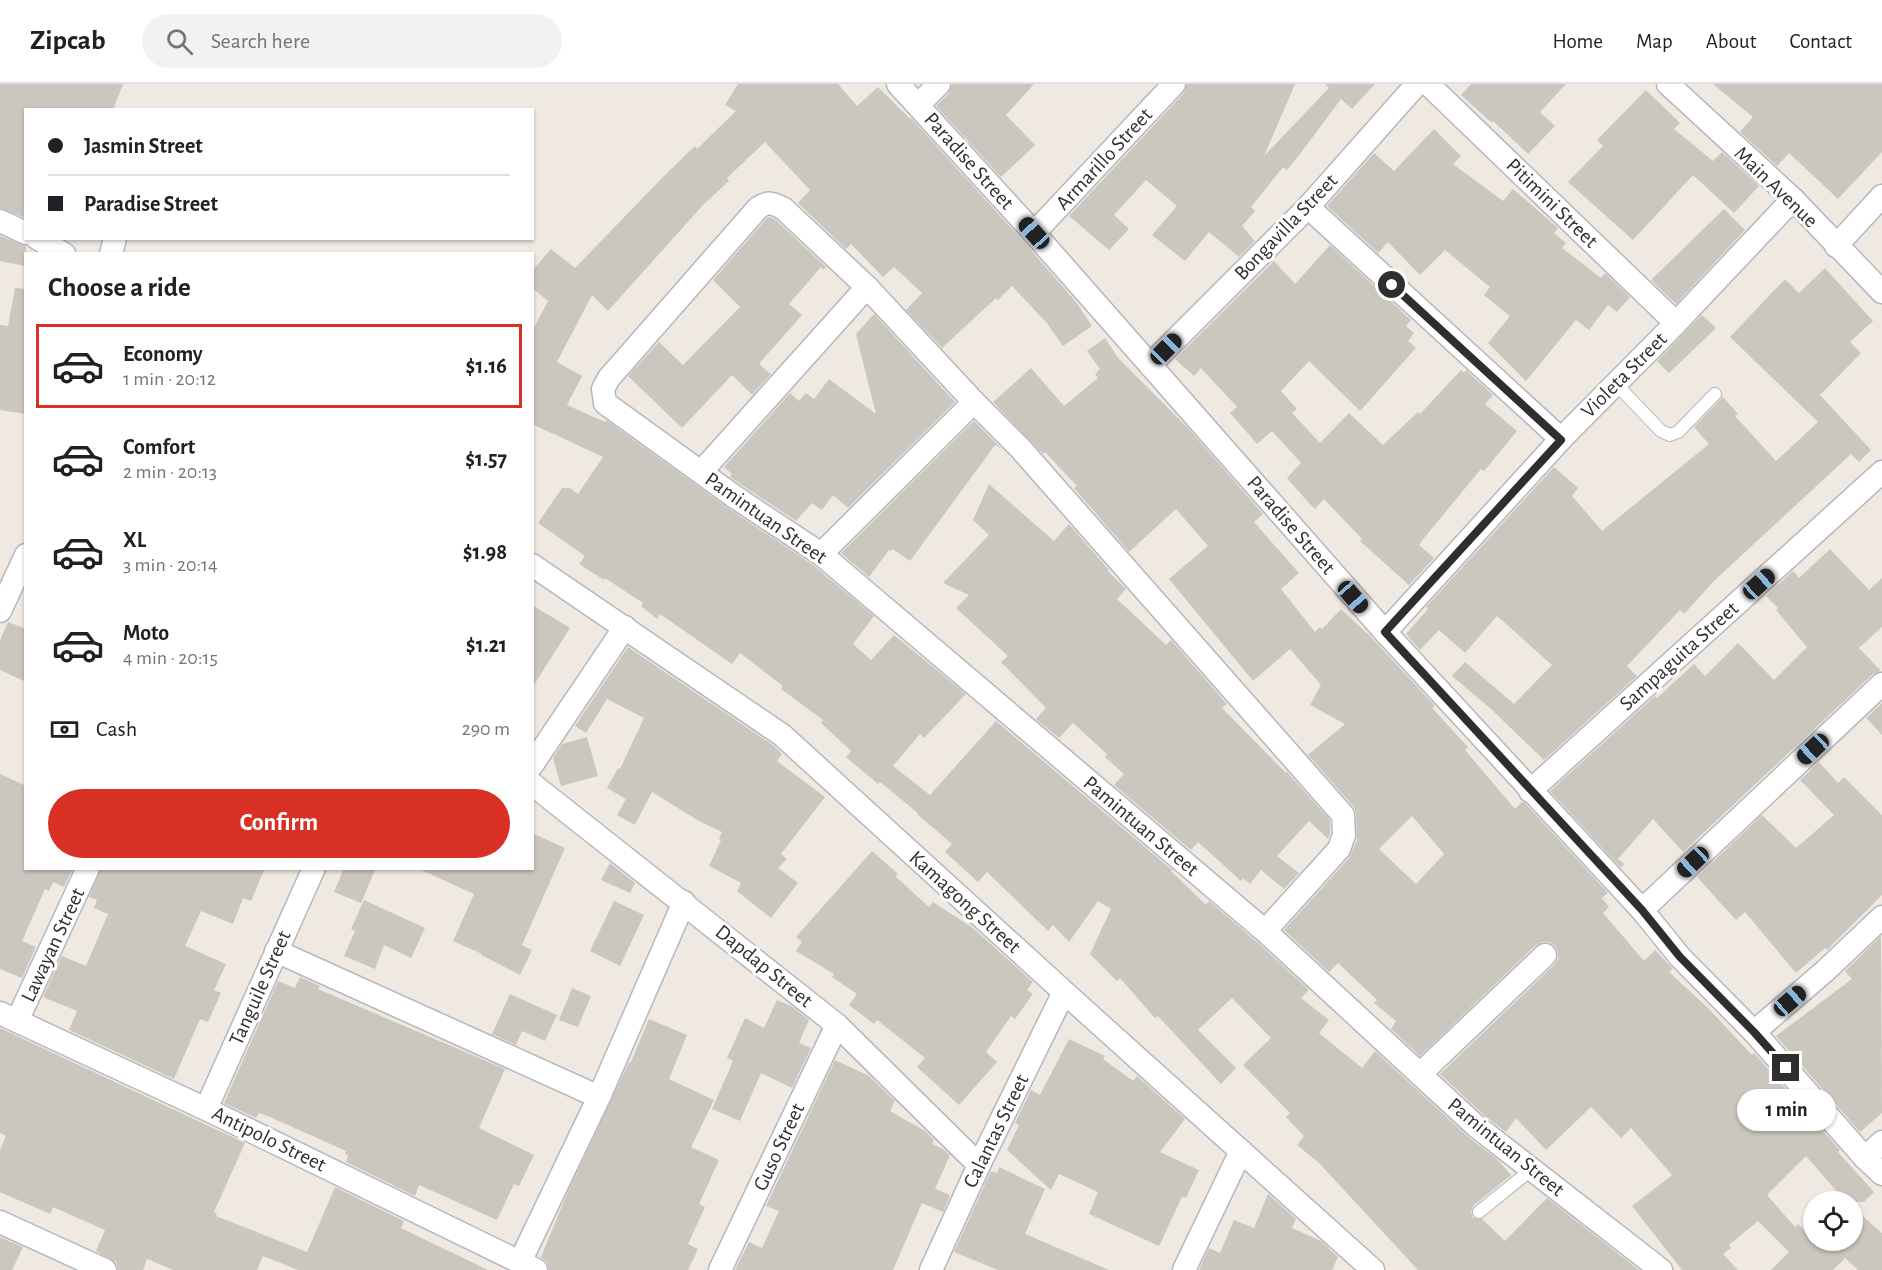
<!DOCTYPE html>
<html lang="en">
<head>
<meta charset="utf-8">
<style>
  :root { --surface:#fff; --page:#f2f2f2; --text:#202124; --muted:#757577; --line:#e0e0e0; --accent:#d93025 }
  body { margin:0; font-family:"Alegreya Sans",sans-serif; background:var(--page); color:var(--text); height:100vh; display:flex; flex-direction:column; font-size:22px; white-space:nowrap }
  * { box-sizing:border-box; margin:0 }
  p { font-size:20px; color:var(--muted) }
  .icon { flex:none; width:33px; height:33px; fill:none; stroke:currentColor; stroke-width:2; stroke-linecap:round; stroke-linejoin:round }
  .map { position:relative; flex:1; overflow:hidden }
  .sheet { position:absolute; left:24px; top:168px; width:510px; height:618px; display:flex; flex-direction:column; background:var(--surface); border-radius:0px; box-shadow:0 2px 4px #0004 }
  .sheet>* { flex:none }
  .banner { position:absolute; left:24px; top:24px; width:510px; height:132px; border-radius:0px; box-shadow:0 2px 4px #0004; display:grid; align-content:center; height:132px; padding:0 24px; background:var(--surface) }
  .buttons { position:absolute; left:1803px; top:1107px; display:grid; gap:12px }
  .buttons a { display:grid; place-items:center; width:60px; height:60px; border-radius:50%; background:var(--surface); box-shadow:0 2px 4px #0004; font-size:30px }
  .end { position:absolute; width:27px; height:27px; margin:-14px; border:8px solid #2e2e2e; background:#fff; box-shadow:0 0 0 3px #fff }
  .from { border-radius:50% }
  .bubble { position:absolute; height:42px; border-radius:21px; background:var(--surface); box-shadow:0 2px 4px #0004; font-size:20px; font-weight:700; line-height:42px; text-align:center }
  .car { position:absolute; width:18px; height:36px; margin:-18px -9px; border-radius:8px; box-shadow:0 0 4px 2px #0007; background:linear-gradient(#222 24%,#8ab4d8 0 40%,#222 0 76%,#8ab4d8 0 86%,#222 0) }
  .banner b { display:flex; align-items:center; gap:21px; height:57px; font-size:22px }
  .banner b+b { border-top:2px solid var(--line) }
  .banner i { width:15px; height:15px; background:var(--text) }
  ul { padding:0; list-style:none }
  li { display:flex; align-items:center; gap:18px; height:84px; margin:0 12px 9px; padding:0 12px; border:3px solid transparent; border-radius:0px }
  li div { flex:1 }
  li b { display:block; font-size:22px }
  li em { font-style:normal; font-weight:700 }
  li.on { border-color:var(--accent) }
  li>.icon { width:54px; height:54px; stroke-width:1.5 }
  h2 { padding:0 24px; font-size:27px; line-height:72px }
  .pay { display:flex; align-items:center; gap:15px; height:66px; padding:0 24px; font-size:22px }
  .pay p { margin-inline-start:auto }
  .cta { display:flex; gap:12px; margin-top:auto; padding:12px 24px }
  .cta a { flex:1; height:69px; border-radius:36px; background:var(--accent); color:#fff; font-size:24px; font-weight:700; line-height:69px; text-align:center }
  header { display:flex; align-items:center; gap:36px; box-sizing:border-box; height:84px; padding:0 30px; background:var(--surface); border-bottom:2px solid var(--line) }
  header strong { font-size:28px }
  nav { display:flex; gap:33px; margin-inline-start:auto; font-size:21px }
  .search { width:420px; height:54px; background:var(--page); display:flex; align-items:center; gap:15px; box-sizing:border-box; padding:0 21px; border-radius:33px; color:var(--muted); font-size:22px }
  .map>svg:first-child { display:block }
  .building { fill:#cbc7bf; fill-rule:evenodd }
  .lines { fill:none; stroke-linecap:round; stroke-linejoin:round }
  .lane-casing { stroke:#b4b7c1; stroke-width:14 }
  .street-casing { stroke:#b4b7c1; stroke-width:25 }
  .lane { stroke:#fff; stroke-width:12 }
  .street { stroke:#fff; stroke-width:22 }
  .route { stroke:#2e2e2e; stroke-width:8 }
  .labels { text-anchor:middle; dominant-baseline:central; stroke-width:6; stroke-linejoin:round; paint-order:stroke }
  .street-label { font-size:21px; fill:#2e2e2e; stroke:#fff }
</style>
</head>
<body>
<header>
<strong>Zipcab</strong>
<div class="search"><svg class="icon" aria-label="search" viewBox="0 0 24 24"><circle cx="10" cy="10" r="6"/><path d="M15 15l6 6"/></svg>Search here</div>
<nav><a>Home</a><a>Map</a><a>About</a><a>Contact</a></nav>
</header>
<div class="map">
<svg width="1882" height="1186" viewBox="0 0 1882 1186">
  <rect width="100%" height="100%" fill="#efe9e1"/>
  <g class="building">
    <polygon points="0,0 123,0 113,26 26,26 26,134 0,124"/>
    <polygon points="738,0 838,0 857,22 878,3 910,35 911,34 1024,158 1076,218 1092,242 1063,262 1046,238 1012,202 998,216 996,214 942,264 906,226 922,209 894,183 883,193 851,160 846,165 798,119 810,106 765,58 727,94 729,97 703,121 608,227 592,211 557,278 582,292 567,321 605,338 606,336 728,424 813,481 874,532 853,560 871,576 894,551 966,610 924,654 920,650 893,682 930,711 996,637 1172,786 1171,787 1206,821 1209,817 1256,857 1309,906 1301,914 1329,936 1319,949 1362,984 1375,967 1467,1052 1497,1075 1511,1091 1473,1122 1471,1129 1473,1134 1482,1135 1505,1157 1547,1114 1639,1186 1418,1186 1319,1079 1297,1061 1304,1052 1286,1033 1290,1029 1243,981 1271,954 1232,914 1198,946 1236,984 1221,1000 1158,932 1155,934 1120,894 1117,897 1090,870 1111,825 1098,817 1069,858 1053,841 1048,847 987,788 978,798 945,768 952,760 917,730 918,729 880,698 878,700 846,673 851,667 821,639 823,636 781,605 783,602 740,569 732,580 660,530 657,535 641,522 643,519 605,494 604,496 579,480 585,472 538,439 562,404 570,404 578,410 603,373 532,340 532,248 548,217 532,204 532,187 551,165 575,184 664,92 695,62 697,65 736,27 725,21"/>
    <polygon points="952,0 1034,0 1006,31 1035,61 1001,93 936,22 949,9"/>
    <polygon points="1187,0 1295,0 1264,72 1329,4 1325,0 1375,0 1352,25 1341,15 1303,66 1287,86 1283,83 1251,123 1255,127 1242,142 1255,157 1239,173 1209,148 1185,177 1152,151 1177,122 1146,96 1114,131 1129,145 1109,166 1069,132 1184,9"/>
    <polygon points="1471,0 1566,0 1540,28 1555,42 1528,70 1493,37 1492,39 1461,11"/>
    <polygon points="1713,0 1882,0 1882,68 1838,115 1789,69 1777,82 1740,48 1753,33"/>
    <polygon points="1646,6 1680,39 1674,45 1713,77 1722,68 1759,102 1734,129 1693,91 1633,156 1568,98 1603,62 1597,56"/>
    <polygon points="1434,45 1461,72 1453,80 1503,117 1513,105 1558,144 1554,149 1566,159 1562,164 1601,194 1605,189 1630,213 1617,228 1608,221 1589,246 1576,236 1526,297 1488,259 1510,232 1484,211 1490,203 1445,166 1420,191 1388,158 1378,169 1327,122 1374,69 1394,87"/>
    <polygon points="1724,125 1745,146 1676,220 1651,196"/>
    <polygon points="770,133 776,136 826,183 823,186 821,183 789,220 802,231 759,280 771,290 752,311 732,291 682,344 628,292 659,258 683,281 740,223 713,196 767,134"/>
    <polygon points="0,152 26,162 26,182 0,177"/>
    <polygon points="1330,161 1411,236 1406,242 1414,249 1408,257 1416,264 1360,327 1309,277 1281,307 1297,325 1292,329 1320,359 1349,329 1383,361 1418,328 1420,330 1461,286 1464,289 1466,286 1493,311 1485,320 1517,347 1484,387 1481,385 1424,454 1419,461 1434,474 1409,501 1360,457 1362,455 1324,415 1315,425 1307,417 1287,394 1301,379 1272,347 1257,360 1230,329 1237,323 1201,284 1194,292 1175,275 1274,177 1295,200"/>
    <polygon points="1825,184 1873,237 1850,258 1861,269 1820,311 1871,366 1859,378 1851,370 1715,496 1684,530 1680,526 1627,582 1637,592 1544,676 1491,625 1452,592 1465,578 1514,620 1552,581 1497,532 1465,569 1439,546 1420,566 1406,550 1428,525 1426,523 1554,383 1578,404 1572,412 1602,447 1709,360 1694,343 1723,313 1738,330 1735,332 1776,377 1818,338 1730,253 1785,195 1799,209"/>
    <polygon points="15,204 26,205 26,330 0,326 0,241 8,242"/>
    <polygon points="874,230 955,318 848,424 833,411 822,426 812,419 796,437 730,393 732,390 724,383 790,309 799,317 806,309 814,315 829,295 876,330 856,250"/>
    <polygon points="1702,231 1716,244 1669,289 1657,277"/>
    <path d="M1105,254l13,20 71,71 74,85 -9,8 45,51 -18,16 34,43 5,-5 2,2 19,-20 30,28 64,69 -3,2 36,39 -3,3 50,59 7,-7 3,1 83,90 -6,5 7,9 -6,6 41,48 11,-11 18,19 -4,3 39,36 44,47 2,-2 86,97 -2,2 36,40 -10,10h-18l-40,-46 -39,39 28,32 3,-3 16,16h38v-33l30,26v37h-24l-13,-12 -12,12h-62l18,-18 -31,-31 -29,24 2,3 -8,6 15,16h-56l-50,-64 40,-31 -41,-47 -10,10 -30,-31 -45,43 -30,-32 -10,14 -21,-16 -45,-42 114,-109 4,-6v-7l-3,-6 -6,-4h-7l-6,3 -116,111 -29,-27 5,-8 -22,-18 3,-3 -39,-37 -9,9 -45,-42 65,-72 8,-18 -1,-26 -2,-7 -46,-52 37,-31 -35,-19 11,-20 -31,-36 -37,32 -84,-102 39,-33 -32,-37 -47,43 -55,-64 3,-2 -32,-34 -2,2 -50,-52 38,-34 33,38 34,-28 -3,-4 5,-5 -13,-18zM1412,732l32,38 -28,30 -37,-35z"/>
    <polygon points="974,337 1002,365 995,361 910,477 893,465 891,467 889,466 869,493 841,469"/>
    <polygon points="989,400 1054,457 1069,440 1109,486 1108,487 1126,505 1117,515 1166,561 1171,556 1227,620 1222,624 1286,689 1287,688 1330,736 1330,749 1328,755 1309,737 1277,772 1299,789 1284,805 1261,786 1250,800 1243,794 1241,797 1198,758 1191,766 1114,701 1124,690 1105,673 1107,670 1073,639 1059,654 1036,635 1046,624 1001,578 1008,572 956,524 969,511 943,499 989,451 973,436"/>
    <polygon points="1830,465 1869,506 1882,494 1882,543 1859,564 1881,587 1873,590 1683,768 1653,735 1618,775 1624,780 1621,784 1550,707 1655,612 1657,614 1694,580 1705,592 1738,559 1774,596 1807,563 1776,526 1778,524 1766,512 1793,487 1799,494"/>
    <polygon points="532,521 570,544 532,604"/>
    <polygon points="8,538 26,545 26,598 0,586 0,556"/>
    <polygon points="628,563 774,662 782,670 777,677 825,713 781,770 787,775 778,784 798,799 771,834 737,807 741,799 709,782 721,756 719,755 722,748 699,737 652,708 635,741 617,731 626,715 607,704 618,684 620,685 644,634 607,615 586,649 575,642"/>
    <polygon points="1882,619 1882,651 1866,634"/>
    <polygon points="587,653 598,692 561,702 553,674 562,660"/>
    <polygon points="1819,678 1838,699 1844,693 1882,731 1882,811 1827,866 1825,864 1796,889 1745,828 1736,836 1697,793 1762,731 1796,764 1834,731 1800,696"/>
    <polygon points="0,690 26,702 26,784 73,784 64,803 53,798 49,807 45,805 22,857 36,863 22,894 0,885"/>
    <polygon points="532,749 565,764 522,861 532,866 520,891 481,871 482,870 453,857 474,810 417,784 532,784"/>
    <polygon points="872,767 898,790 895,792 929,823 933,818 973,844 1033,898 1027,906 1033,910 1015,935 1011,932 986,968 997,978 959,1021 917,983 925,974 877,936 874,940 849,921 857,910 832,893 834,890 796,867 802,858 796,853"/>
    <polygon points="610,779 635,799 630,809 601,796"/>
    <polygon points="101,784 265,784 251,817 243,814 233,840 201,827 185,862 226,880 214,906 221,909 208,938 200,935 174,995 69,946 77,927 43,913 62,872 86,882 108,830 94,824 97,816 89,813"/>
    <polygon points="344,784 376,784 361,819 334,808"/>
    <polygon points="364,816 425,844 411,874 384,861 375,885 344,872 355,847 351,845"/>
    <polygon points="614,817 644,831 620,882 590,867"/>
    <polygon points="1881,852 1882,1029 1860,1048 1776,952 1852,895 1845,887"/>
    <polygon points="300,893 320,902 318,905 505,985 479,1044 534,1071 519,1102 514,1100 497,1136 419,1101 415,1112 346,1078 348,1072 345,1070 346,1067 270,1033 259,1029 256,1034 224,1019 278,897 295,904"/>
    <polygon points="572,904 591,912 578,943 559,936"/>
    <polygon points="510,910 557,931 545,957 522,947 516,961 492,950"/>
    <polygon points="777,916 793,923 809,936 799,959 811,964 792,1004 761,989 740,1037 712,1025 733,977 727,974 745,934 764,944"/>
    <polygon points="649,935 687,951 669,995 714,1016 691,1063 719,1076 699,1120 705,1123 688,1160 698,1165 688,1186 549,1186 547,1178 541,1173 567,1110 629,978 631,978"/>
    <polygon points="0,944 245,1059 214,1128 217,1130 216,1132 307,1168 335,1103 404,1137 401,1144 488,1186 298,1186 263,1172 257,1186 173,1186 147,1175 143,1186 118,1186 116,1178 96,1167 105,1146 53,1123 50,1130 0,1108 0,1066 6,1052 0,1049"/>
    <polygon points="1069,955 1105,972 1103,975 1133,997 1137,992 1185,1035 1160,1068 1199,1086 1186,1114 1182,1113 1159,1162 1089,1130 1098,1108 1059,1090 1051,1106 1007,1066 1019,1041 1015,1039 1031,1006 1040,1011"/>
    <polygon points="835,976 869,992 895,1017 890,1027 925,1047 934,1056 932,1060 943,1065 950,1071 935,1105 950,1111 943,1128 922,1119 893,1186 735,1186 749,1158 762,1164 779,1127 766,1122"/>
    <polygon points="999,1083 1045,1105 1025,1150 1109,1186 998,1186 954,1168 991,1087 997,1089"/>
    <polygon points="1268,1110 1296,1135 1292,1144 1321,1157 1338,1173 1332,1186 1199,1186 1209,1164 1220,1169 1234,1136 1254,1144"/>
    <polygon points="0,1153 23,1163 12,1186 0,1186"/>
  </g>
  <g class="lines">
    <g class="lane-casing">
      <g id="lane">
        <polyline points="1616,300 1661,347 1670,351 1678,348 1715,310"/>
        <polyline points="1479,1128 1532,1085"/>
      </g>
    </g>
    <g class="street-casing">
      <g id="street">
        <polyline points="898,0 1034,149 1385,548 1642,826 1680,873 1754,948 1865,1074 1882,1090"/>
        <polyline points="1428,0 1676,239"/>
        <polyline points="1668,0 1793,115 1882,208"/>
        <polyline points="918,21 939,0"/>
        <polyline points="1308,123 1561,355"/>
        <polyline points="0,137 26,149"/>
        <polyline points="1034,149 1174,0"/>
        <polyline points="37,154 64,170"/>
        <polyline points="1836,162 1882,112"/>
        <polyline points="111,170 115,154"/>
        <polyline points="1150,281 1308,123 1417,0"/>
        <polyline points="701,388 867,203"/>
        <polyline points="821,470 974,318"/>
        <polyline points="532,481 782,651 1064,908 1373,1186"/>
        <polyline points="0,527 26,471"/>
        <polyline points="1385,548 1561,355 1676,239 1793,115"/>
        <polyline points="532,681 625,543"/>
        <polyline points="532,700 837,941 979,1081"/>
        <polyline points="1530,707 1882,388"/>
        <polyline points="1642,826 1882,600"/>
        <path d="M1265,847l74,-82 5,-14 -1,-20 -323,-367 -46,-46 -107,-115 -83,-78c-11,-6 -16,-8 -26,-1l-149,170 -6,11 2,14 130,94 86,57 444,377 211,195 185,144"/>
        <polyline points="276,867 599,1013"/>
        <polyline points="0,929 206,1025 536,1186"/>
        <polyline points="17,937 88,784"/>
        <polyline points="1754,948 1825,887 1882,833"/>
        <polyline points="1420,990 1545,871"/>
        <polyline points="206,1025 314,784"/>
        <polyline points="1865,1074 1882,1058"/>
        <polyline points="0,1138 105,1186"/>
        <polyline points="520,1178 599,1013 684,818"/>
        <polyline points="720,1186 837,941"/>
        <polyline points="931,1186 979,1081 1064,908"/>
        <polyline points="1184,1186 1241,1067"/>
      </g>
    </g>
    <use href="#lane" class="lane"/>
    <use href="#street" class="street"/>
  </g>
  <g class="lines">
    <polyline class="route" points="1392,201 1561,356 1385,548 1642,826 1680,873 1754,948 1786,984"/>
  </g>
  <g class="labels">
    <g class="street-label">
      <text transform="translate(1104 75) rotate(-47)">Armarillo Street</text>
      <text transform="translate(969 77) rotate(48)">Paradise Street</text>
      <text transform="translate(1776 103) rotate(44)">Main Avenue</text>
      <text transform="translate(1552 119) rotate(44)">Pitimini Street</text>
      <text transform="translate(1286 143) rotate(-46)">Bongavilla Street</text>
      <text transform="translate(1624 291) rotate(-45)">Violeta Street</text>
      <text transform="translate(766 434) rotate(35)">Pamintuan Street</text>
      <text transform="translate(1291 441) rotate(49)">Paradise Street</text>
      <text transform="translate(1679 572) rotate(-42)">Sampaguita Street</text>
      <text transform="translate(1141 742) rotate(40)">Pamintuan Street</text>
      <text transform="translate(965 818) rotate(42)">Kamagong Street</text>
      <text transform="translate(53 861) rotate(-65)">Lawayan Street</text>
      <text transform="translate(764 882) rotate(39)">Dapdap Street</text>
      <text transform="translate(260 904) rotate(-66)">Tanguile Street</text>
      <text transform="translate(996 1047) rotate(-64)">Calantas Street</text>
      <text transform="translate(269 1055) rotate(26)">Antipolo Street</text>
      <text transform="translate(779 1063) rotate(-65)">Guso Street</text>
      <text transform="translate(1506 1063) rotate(39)">Pamintuan Street</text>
    </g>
  </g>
</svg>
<div class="buttons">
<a><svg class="icon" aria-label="locate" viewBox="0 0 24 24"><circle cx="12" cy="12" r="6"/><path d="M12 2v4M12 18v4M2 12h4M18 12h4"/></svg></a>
</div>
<i class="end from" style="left:1392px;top:201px"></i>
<i class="end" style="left:1786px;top:984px"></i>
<div class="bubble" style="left:1737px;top:1005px;width:99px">1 min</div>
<i class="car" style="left:1034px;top:149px;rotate:318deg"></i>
<i class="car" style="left:1166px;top:265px;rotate:45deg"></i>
<i class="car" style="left:1759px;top:500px;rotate:48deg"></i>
<i class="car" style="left:1353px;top:513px;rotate:139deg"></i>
<i class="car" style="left:1813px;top:665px;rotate:227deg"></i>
<i class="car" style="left:1693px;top:778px;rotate:227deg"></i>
<i class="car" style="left:1790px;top:917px;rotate:49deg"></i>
<div class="banner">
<b><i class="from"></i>Jasmin Street</b>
<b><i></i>Paradise Street</b>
</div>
<section class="sheet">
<h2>Choose a ride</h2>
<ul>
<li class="on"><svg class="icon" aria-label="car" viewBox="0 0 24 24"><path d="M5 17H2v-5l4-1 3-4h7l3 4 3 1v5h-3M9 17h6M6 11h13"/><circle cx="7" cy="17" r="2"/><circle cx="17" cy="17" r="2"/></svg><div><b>Economy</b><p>1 min · 20:12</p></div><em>$1.16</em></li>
<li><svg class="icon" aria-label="car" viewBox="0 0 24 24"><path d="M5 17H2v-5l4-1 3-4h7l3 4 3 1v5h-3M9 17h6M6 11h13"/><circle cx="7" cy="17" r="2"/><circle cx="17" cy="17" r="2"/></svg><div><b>Comfort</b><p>2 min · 20:13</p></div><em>$1.57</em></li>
<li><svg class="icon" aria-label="car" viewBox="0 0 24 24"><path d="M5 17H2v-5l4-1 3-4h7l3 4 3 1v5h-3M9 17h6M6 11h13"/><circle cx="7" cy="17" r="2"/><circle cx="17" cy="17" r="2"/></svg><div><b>XL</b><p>3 min · 20:14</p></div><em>$1.98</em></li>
<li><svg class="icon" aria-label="car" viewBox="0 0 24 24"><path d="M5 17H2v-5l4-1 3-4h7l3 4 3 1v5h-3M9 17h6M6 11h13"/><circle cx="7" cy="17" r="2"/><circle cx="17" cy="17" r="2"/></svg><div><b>Moto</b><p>4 min · 20:15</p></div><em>$1.21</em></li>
</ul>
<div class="pay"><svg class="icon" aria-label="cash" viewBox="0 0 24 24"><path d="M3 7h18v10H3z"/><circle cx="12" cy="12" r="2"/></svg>Cash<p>290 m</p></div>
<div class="cta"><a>Confirm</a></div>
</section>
</div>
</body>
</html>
